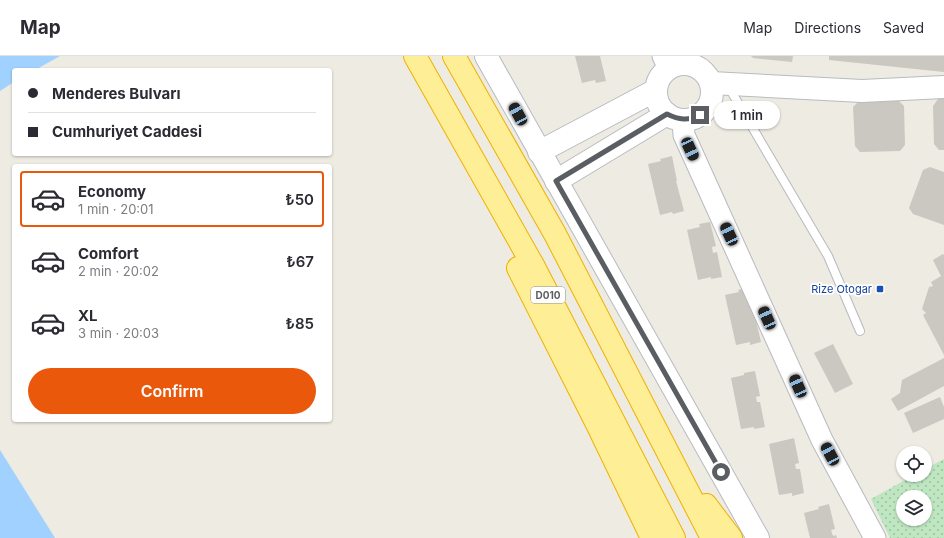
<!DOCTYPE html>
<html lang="en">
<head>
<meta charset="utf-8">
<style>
  :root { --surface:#fff; --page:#f7f7f7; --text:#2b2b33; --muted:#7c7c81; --line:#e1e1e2; --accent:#ea580c }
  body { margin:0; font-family:Inter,sans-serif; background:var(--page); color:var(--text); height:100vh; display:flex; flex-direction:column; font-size:15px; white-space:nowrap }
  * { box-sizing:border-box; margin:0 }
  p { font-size:13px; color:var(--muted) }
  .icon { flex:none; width:22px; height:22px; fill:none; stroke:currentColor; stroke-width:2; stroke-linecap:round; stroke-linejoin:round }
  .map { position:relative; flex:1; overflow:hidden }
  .side { position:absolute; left:12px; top:108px; width:320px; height:258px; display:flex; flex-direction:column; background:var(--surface); border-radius:4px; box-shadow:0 1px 3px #0004 }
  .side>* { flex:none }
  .banner { position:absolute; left:12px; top:12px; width:320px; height:88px; border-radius:4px; box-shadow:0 1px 3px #0004; display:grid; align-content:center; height:88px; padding:0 16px; background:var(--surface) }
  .tools { position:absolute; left:896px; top:390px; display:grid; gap:8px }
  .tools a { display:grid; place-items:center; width:36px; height:36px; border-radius:50%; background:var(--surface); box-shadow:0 1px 3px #0004; font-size:20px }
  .end { position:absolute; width:18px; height:18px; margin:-9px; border:5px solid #5a5e63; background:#fff; box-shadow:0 0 0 2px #fff }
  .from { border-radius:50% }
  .bubble { position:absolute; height:28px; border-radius:14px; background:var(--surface); box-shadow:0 1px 3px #0004; font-size:13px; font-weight:600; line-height:28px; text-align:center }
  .car { position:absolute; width:12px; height:24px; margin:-12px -6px; border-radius:5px; box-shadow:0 0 3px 1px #0007; background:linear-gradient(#222 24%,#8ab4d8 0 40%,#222 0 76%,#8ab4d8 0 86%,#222 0) }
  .banner b { display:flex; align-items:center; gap:14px; height:38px; font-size:15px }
  .banner b+b { border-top:1px solid var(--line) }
  .banner i { width:10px; height:10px; background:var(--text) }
  ul { padding:7px 0 0; list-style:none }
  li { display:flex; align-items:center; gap:12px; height:56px; margin:0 8px 6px; padding:0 8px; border:2px solid transparent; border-radius:4px }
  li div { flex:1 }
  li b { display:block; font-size:15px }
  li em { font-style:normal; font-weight:600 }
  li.selected { border-color:var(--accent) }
  li>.icon { width:36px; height:36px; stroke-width:1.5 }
  .button { display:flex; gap:8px; margin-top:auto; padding:8px 16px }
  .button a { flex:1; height:46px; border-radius:24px; background:var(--accent); color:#fff; font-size:16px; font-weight:600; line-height:46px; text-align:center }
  header { display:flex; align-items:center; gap:24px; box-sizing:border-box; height:56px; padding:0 20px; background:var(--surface); border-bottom:1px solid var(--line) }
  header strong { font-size:19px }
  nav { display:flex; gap:22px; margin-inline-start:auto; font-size:14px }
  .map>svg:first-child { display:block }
  .park { fill:url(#park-dots); fill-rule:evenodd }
  .water { fill:#a0d1ff }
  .building { fill:#cac8c1 }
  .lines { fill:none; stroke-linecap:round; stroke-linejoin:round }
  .service-casing { stroke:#b7babf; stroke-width:10 }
  .tertiary-casing { stroke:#b7babf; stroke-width:23 }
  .secondary-casing { stroke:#b8bbc1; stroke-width:24 }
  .trunk-casing { stroke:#efb100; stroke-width:24 }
  .service { stroke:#fff; stroke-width:8 }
  .tertiary { stroke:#fff; stroke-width:21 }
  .secondary { stroke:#fff; stroke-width:22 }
  .trunk { stroke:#feee96; stroke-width:22 }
  .route { stroke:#5a5e63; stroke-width:5 }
  .transit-dot { fill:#1a4fb4; stroke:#fff; stroke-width:1.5 }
  .labels { text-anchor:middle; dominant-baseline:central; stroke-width:3.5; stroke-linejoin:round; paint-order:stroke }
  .shield { fill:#fff; stroke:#8c8e92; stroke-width:1 }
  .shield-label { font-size:10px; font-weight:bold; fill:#5a5e63 }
  .transit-label { font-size:11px; fill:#164399; stroke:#fff; text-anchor:end }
</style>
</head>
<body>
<header>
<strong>Map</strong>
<nav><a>Map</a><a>Directions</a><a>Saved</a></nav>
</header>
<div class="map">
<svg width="944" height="482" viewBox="0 0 944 482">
  <defs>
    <pattern id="park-dots" width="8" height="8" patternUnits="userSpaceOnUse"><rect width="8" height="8" fill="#bee6c0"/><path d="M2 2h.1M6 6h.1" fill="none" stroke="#9dbea0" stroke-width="1.8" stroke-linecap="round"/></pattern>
  </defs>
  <rect width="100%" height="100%" fill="#edebe2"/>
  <path class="park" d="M944,403v79h-54l-19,-39 43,-24h11v-6zM903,441h22v22h-22z"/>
  <g class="water">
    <polygon points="0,0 60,0 35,14 14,14 14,26 0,35"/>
    <polygon points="0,394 55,482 0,482"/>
  </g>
  <g class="building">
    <polygon points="575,0 600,0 606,25 596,27 595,24 582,27"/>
    <polygon points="751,0 793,0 792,6 753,2"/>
    <polygon points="829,0 944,0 944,16 829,4"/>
    <polygon points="938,43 944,43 944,94 939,94 934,88 933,50"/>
    <polygon points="898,44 904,50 905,89 900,95 860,96 855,90 853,51 858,46"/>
    <polygon points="672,100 677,125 676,125 684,155 673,158 672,156 660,159 648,108 661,105 660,103"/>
    <polygon points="930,111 944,116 944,169 913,158 909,152 923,114"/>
    <polygon points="710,166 716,190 712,191 713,197 717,196 722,221 711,223 711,221 698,224 687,174 700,171 699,168"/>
    <polygon points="943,198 944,199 944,299 923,259 926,257 922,253 929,231 933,230 931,226 941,220 933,204"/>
    <polygon points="749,231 754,256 761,286 750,289 750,286 736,289 725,239 739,236 738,234"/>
    <polygon points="833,288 853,328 835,337 814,297"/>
    <polygon points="944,302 944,330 898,355 891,343 900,337 902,324"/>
    <polygon points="755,315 760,340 756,341 757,346 760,346 765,371 754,373 754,371 741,373 731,322 744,319 744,317"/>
    <polygon points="940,341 944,351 944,363 913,377 904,357"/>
    <polygon points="794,382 799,407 795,408 796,413 800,413 804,437 792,440 792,437 779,439 769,388"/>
    <polygon points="829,448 835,473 831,474 833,480 836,479 837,482 810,482 804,457 819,453 818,451"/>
  </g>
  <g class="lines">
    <g class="service-casing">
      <polyline id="service" points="728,30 828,200 860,275"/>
    </g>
    <g class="tertiary-casing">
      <g id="tertiary">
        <polyline points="663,0 669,12"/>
        <polyline points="683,64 684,79 822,384 875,482"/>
      </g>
    </g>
    <g class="secondary-casing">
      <g id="secondary">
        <polyline points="486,0 758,482"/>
        <circle cx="684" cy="36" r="28"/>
        <polyline points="711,27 862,35 944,31"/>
        <polyline points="539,96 656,34"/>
        <polyline points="556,125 667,58"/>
      </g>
    </g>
    <g class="trunk-casing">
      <g id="trunk">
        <polyline points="415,0 534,211 674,482"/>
        <polyline points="454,0 555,178 712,482"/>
        <polyline points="518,212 597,368 652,482"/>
        <polyline points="706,449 731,482"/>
      </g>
    </g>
    <use href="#service" class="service"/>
    <use href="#tertiary" class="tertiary"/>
    <use href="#secondary" class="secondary"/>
    <use href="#trunk" class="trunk"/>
  </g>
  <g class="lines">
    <path class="route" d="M700,59c-12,6 -21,5 -33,-1l-111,67 165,291"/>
  </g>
  <rect class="transit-dot" x="876" y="229" width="8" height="8" rx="2"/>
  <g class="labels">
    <rect class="shield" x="531" y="231" width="34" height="16" rx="3"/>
    <g class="shield-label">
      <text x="548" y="239">D010</text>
    </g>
    <g class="transit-label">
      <text x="872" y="233">Rize Otogar</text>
    </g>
  </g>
</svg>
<div class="tools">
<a><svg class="icon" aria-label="locate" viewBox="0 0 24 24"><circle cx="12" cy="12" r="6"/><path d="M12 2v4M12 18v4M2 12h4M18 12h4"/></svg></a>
<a><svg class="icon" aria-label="layers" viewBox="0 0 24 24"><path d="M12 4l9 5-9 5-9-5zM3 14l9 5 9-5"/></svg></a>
</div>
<i class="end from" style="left:721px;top:416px"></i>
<i class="end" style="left:700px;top:59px"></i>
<div class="bubble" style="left:714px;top:45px;width:66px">1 min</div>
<i class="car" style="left:518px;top:58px;rotate:331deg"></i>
<i class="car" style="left:690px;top:93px;rotate:155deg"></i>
<i class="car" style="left:729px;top:178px;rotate:335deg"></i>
<i class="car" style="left:767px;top:262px;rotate:336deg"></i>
<i class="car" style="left:798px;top:330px;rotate:336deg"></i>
<i class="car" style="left:830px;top:398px;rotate:332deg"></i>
<div class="banner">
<b><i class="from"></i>Menderes Bulvarı</b>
<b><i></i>Cumhuriyet Caddesi</b>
</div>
<section class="side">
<ul>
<li class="selected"><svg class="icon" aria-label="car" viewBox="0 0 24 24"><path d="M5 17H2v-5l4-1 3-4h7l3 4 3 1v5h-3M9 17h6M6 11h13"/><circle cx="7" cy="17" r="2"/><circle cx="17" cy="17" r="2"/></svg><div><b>Economy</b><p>1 min · 20:01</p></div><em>₺50</em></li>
<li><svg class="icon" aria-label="car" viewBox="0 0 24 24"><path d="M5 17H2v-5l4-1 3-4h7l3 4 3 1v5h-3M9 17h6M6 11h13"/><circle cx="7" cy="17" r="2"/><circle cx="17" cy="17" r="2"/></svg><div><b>Comfort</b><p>2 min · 20:02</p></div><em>₺67</em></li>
<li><svg class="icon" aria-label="car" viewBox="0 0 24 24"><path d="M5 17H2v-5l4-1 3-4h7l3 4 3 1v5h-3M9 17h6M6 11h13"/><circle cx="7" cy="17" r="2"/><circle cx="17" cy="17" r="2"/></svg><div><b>XL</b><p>3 min · 20:03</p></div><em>₺85</em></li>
</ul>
<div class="button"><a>Confirm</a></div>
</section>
</div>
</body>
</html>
